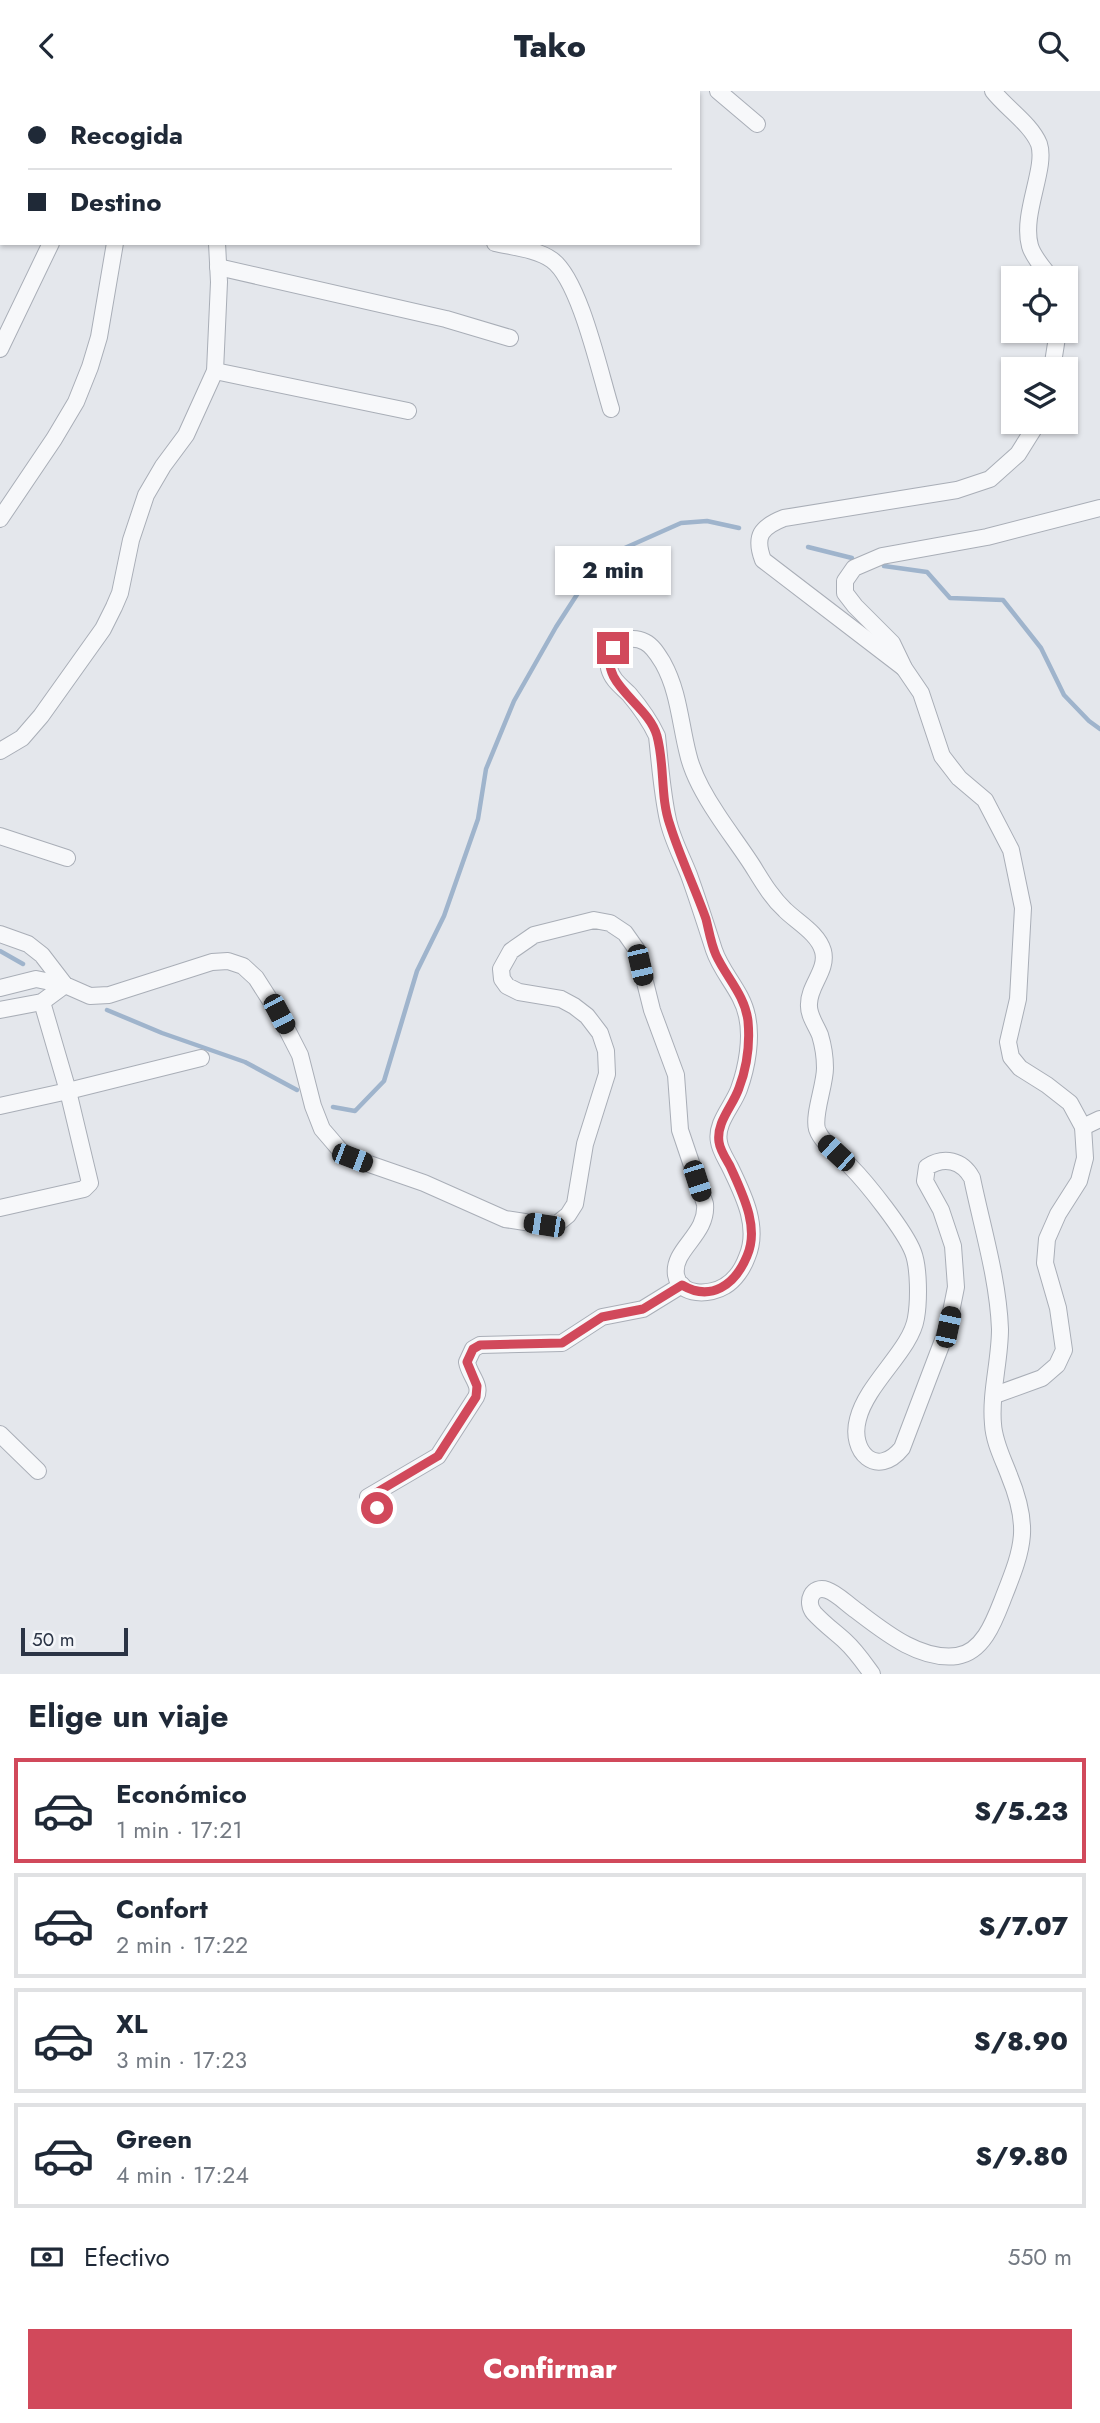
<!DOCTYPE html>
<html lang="es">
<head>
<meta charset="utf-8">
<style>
  :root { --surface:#fff; --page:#f6f6f7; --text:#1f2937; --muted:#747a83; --line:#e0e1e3; --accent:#d1495b }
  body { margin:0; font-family:Jost,sans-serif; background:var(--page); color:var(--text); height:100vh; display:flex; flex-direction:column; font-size:26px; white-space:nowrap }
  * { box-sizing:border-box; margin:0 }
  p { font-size:23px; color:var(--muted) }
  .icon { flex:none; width:38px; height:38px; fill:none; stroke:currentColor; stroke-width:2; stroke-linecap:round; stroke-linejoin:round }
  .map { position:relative; height:1583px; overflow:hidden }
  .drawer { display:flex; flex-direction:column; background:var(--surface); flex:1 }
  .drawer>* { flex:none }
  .top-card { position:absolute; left:0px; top:0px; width:700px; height:154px; box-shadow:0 2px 5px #0004; display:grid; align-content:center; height:154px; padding:0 28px; background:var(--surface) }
  .controls { position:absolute; left:1001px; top:175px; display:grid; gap:14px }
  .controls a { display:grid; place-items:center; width:77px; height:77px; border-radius:0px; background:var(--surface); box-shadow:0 2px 5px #0004; font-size:35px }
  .scale { position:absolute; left:21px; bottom:18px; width:107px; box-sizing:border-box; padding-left:7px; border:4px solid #2b3445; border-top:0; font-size:19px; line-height:24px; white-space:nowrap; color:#2b3445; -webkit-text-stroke:5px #f4f6f9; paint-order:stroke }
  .end { position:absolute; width:32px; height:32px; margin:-16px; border:9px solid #d1495b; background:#fff; box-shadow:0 0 0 4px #fff }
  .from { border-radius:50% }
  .bubble { position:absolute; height:49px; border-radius:0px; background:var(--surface); box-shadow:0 2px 5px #0004; font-size:23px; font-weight:800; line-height:49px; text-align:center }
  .car { position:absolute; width:21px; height:42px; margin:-21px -10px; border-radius:9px; box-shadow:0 0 5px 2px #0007; background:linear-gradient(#222 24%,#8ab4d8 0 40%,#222 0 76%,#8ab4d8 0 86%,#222 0) }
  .top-card b { display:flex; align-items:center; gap:24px; height:66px; font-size:26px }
  .top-card b+b { border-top:2px solid var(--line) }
  .top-card i { width:18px; height:18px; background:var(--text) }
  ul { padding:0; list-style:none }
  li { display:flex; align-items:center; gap:21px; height:105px; margin:0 14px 10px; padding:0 14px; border:4px solid var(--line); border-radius:0px }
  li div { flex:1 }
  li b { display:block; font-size:26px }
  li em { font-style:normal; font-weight:800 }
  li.selected { border-color:var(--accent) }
  li>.icon { width:63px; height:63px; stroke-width:1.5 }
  h2 { padding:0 28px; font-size:32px; line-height:84px }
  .pay { display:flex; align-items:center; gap:18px; height:77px; padding:0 28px; font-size:26px }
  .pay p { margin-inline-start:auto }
  .button { display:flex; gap:14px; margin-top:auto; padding:14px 28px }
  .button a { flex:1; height:80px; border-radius:0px; background:var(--accent); color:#fff; font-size:28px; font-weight:800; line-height:80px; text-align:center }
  header { display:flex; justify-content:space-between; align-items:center; height:91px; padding:0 28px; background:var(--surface); font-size:32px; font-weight:800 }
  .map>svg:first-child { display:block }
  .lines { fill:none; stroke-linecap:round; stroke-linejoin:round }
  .stream { stroke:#9fb4cc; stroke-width:4.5 }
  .minor-casing { stroke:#a9aeb7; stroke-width:18 }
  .minor { stroke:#f7f8fa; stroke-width:16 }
  .route { stroke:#d1495b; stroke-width:9 }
</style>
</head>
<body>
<header><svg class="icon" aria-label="back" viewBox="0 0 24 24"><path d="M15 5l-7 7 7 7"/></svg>Tako<svg class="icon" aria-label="search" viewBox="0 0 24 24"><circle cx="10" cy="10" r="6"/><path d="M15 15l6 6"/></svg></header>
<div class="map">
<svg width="1100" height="1583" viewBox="0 0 1100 1583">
  <rect width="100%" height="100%" fill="#e4e7ec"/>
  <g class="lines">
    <g class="stream">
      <polyline points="808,456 852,467"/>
      <polyline points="884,475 927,481 950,507 1003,509 1041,557 1064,604 1089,630 1100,638"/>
      <polyline points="0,860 23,873"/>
      <polyline points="107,919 162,942 245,971 297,999"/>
      <polyline points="333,1016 355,1020 384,990 417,880 444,825 478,728 486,678 514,610 556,536 600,468 681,432 707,430 739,437"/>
    </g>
    <g class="minor-casing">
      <g id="minor">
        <polyline points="718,0 757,33"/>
        <path d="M993,0c13,17 38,33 46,53 8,24 -18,70 -9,102 3,11 14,23 21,32"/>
        <polyline points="165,2 167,0"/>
        <polyline points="295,2 296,0"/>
        <polyline points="400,2 401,0"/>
        <polyline points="557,2 560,0"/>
        <polyline points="0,35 2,36"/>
        <path d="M495,152c17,4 42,6 57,17 28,20 48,114 59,149"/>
        <polyline points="218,176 446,228 510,247"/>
        <polyline points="0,258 51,152"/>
        <polyline points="1052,278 1058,240"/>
        <polyline points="215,280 408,320"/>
        <polyline points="0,428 54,348 76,311 90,276 99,246 115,152"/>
        <path d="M904,577l-141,-108c-9,-24 -2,-33 21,-42l173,-28 33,-11 28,-25 20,-32"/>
        <polyline points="0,660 22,647 41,625 103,538 114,516 120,502 131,449 146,404 163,375 186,344 215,280 219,191 217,152"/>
        <polyline points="0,745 67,767"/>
        <path d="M0,843l28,10 14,11 23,30 25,11 19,-1 103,-33 16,-1 15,5 13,12 23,36 21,41 13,51 9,23 18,21 12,8 72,25 81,36 39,6 14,-2 10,-8 7,-11 10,-60 22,-70 -1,-23 -6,-18 -13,-17 -13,-10 -13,-7 -42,-7 -12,-6 -5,-7 -1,-10 10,-18 23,-16 60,-15 16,3 15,10 12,17 15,60 24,65 4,55 25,74c3,31 -33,45 -29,71 4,22 35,20 49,11 10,-6 18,-18 22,-29 13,-30 -4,-63 -17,-90 -4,-8 -10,-17 -11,-25 -4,-19 14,-36 20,-53 8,-22 13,-51 8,-73 -5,-25 -25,-42 -33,-66 -8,-25 -16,-50 -25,-75 -7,-18 -17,-36 -21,-55 -6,-27 -8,-56 -11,-84 -7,-15 -17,-29 -28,-42 -8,-8 -17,-14 -20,-26 -4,-20 17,-36 36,-26 8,4 13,13 18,21 16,29 17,60 25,91 5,22 17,42 29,60 11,17 24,34 35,51 10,16 19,32 33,45 12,12 33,23 38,41 5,19 -14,34 -14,53 -1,11 7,21 11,31 3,10 5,23 5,33 0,17 -12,47 -8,61 5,15 23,25 33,37 17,17 55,65 63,86 6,15 6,49 3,66 -5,32 -49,65 -58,101 -9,33 19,60 44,29l46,-121 8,-40 -3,-41 -12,-36 -16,-29 2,-14c17,-11 35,-7 45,11 10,49 26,100 28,151 0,32 -10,64 -7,95 1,18 10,35 16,51 21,51 15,71 -5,121 -9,23 -20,56 -47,60 -39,5 -76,-27 -104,-48 -8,-6 -17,-15 -26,-18 -15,-5 -22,12 -13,23 9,10 21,19 31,28 11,10 19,22 27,33"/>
        <polyline points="0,897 36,888 65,894"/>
        <polyline points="0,919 42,911 65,894"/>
        <polyline points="0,1015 68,1000 201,967"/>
        <polyline points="1083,1036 1100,1028"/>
        <polyline points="0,1117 84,1098 90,1092 68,1000 42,911"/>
        <polyline points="995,1304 1042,1287 1057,1274 1064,1259 1058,1217 1045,1172 1047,1148 1058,1123 1079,1090 1085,1067 1083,1036 1070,1012 1047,994 1020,977 1011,966 1008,951 1018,908 1023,817 1011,759 985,709 959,687 942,665 921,602 904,577 892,552 855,515 845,502 845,490 854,477 882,465 987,446 1100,417"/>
        <polyline points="0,1343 38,1380"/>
        <path d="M377,1417l-9,-7v-4l70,-41 38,-59c6,-12 -7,-22 -9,-35l6,-13 7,-4 82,-2 40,-26 41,-8 39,-24"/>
      </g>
    </g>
    <use href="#minor" class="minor"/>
  </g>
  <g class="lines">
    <path class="route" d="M377,1417l-9,-7 1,-4 69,-41 38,-59 1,-11 -10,-24 6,-13 7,-4 82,-2 40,-26 41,-8 39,-24c29,17 53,0 65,-29 13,-29 -5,-63 -17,-90 -4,-7 -10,-16 -11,-24 -3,-20 14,-36 20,-54 8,-21 11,-45 9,-67 -3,-26 -22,-44 -32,-66 -5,-11 -7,-24 -10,-36 -11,-31 -26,-62 -36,-94 -10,-28 -5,-60 -13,-89 -8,-32 -61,-53 -44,-88"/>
  </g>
</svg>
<div class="controls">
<a><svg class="icon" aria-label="locate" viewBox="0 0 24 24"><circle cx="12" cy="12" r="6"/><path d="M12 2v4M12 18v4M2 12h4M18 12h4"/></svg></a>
<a><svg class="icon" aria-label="layers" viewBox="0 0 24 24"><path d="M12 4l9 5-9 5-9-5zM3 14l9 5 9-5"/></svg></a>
</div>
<div class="scale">50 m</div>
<i class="end from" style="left:377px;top:1417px"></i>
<i class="end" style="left:613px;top:557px"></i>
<div class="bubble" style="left:555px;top:455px;width:116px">2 min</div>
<i class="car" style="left:640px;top:874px;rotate:167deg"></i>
<i class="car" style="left:279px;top:923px;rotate:152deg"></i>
<i class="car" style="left:836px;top:1062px;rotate:313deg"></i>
<i class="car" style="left:352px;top:1067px;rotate:111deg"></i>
<i class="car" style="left:697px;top:1090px;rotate:162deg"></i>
<i class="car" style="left:544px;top:1134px;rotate:279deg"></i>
<i class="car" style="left:948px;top:1236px;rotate:12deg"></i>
<div class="top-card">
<b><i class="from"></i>Recogida</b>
<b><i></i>Destino</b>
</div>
</div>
<section class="drawer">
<h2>Elige un viaje</h2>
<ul>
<li class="selected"><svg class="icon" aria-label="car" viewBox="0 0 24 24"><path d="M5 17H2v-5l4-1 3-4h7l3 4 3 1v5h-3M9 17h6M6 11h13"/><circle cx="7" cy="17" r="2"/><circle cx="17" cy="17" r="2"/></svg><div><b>Económico</b><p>1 min · 17:21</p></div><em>S/5.23</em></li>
<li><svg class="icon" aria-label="car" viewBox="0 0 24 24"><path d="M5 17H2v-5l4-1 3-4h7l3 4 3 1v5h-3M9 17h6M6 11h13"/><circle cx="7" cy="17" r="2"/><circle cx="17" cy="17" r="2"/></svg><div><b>Confort</b><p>2 min · 17:22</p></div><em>S/7.07</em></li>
<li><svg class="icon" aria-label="car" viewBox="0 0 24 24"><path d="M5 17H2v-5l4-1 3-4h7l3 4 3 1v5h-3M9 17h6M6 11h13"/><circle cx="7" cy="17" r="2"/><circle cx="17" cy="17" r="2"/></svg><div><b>XL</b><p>3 min · 17:23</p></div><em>S/8.90</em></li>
<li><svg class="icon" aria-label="car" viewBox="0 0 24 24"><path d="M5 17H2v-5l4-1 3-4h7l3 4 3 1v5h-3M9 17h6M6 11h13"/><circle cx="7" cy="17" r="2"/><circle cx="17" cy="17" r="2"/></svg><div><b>Green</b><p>4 min · 17:24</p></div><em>S/9.80</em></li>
</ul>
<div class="pay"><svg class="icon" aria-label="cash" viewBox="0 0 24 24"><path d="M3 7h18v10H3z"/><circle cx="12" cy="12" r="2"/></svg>Efectivo<p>550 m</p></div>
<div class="button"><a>Confirmar</a></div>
</section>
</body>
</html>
